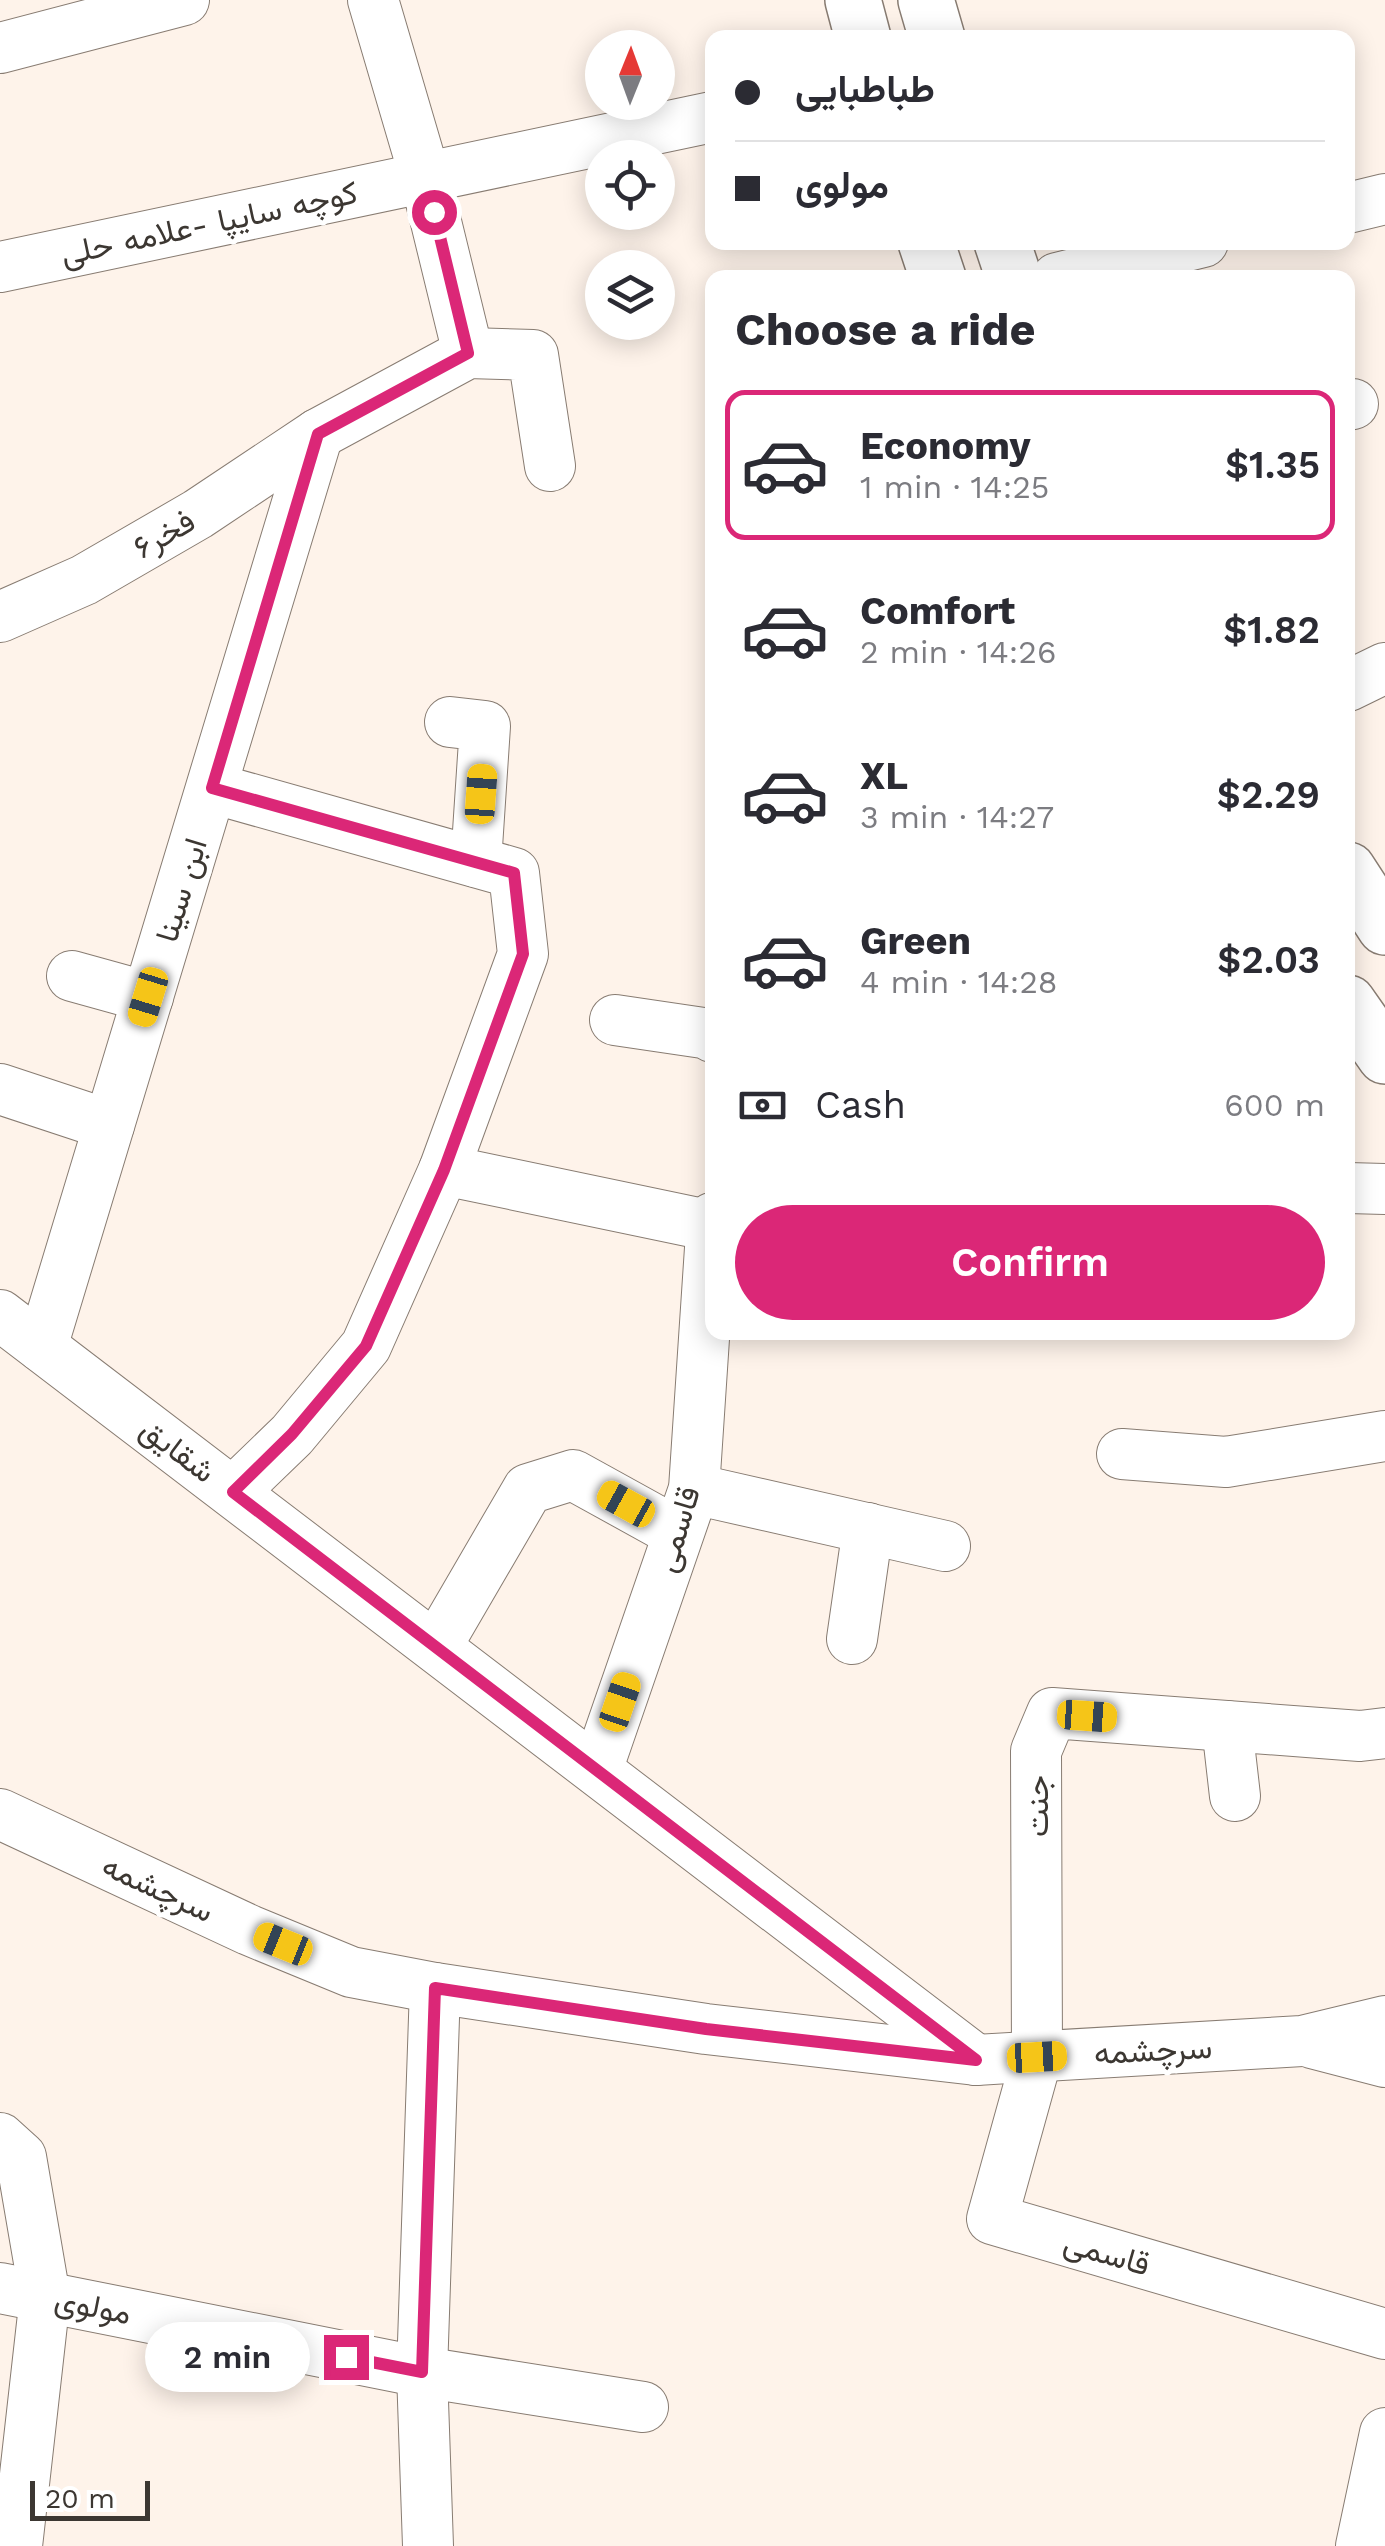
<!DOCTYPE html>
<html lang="en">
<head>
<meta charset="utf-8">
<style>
  :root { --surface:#fff; --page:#f2f2f3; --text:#2b2b33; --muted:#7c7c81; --line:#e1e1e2; --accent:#db2777 }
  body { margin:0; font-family:"Work Sans",Vazirmatn,sans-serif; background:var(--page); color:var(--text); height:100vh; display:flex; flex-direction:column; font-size:38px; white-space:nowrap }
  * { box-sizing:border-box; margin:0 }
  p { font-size:32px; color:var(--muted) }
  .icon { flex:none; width:55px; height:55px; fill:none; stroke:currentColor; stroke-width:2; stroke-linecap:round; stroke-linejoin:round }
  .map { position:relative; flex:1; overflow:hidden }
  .drawer { position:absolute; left:705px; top:270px; width:650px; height:1070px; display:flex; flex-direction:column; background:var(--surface); border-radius:20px; box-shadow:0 5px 25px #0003 }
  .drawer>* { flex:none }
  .banner { position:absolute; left:705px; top:30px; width:650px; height:220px; border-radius:20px; box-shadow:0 5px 25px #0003; display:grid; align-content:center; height:220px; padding:0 30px; background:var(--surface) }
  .needle { width:65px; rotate:1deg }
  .tools { position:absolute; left:585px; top:30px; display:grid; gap:20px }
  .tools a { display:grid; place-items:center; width:90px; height:90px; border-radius:50%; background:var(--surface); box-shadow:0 5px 25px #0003; font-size:50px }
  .scale { position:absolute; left:30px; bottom:25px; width:120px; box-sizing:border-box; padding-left:10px; border:5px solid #3c3732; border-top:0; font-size:28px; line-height:35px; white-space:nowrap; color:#3c3732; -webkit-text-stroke:8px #fff; paint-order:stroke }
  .end { position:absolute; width:45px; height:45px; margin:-22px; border:12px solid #db2777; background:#fff; box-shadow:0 0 0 5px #fff }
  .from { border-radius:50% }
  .bubble { position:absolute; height:70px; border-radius:35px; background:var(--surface); box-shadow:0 5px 25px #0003; font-size:32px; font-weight:600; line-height:70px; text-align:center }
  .car { position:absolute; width:30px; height:60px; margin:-30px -15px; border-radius:12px; box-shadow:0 0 8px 2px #0007; background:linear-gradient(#f5c518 24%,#345 0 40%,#f5c518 0 76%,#345 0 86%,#f5c518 0) }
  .banner b { display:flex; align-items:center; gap:35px; height:95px; font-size:38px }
  .banner b+b { border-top:2px solid var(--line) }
  .banner i { width:25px; height:25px; background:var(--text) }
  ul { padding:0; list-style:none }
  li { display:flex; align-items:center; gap:30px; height:150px; margin:0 20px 15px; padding:0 10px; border:5px solid transparent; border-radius:20px }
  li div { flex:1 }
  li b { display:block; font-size:38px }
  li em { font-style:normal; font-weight:600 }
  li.selected { border-color:var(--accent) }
  li>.icon { width:90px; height:90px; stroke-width:1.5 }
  h2 { padding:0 30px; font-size:45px; line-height:120px }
  .pay { display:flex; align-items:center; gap:25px; height:110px; padding:0 30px; font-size:38px }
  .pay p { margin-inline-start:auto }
  .primary-button { display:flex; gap:20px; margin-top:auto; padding:20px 30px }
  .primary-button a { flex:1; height:115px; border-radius:60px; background:var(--accent); color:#fff; font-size:40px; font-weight:600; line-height:115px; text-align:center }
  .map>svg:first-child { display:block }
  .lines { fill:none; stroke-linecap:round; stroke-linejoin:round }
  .minor-casing { stroke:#887c72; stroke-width:52 }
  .major-casing { stroke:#887c72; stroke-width:58 }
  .minor { stroke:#fff; stroke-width:50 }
  .major { stroke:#fff; stroke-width:55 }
  .route { stroke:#db2777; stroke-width:12 }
  .labels { text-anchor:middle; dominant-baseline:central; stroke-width:10; stroke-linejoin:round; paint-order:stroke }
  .street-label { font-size:32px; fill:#3c3732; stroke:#fff }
</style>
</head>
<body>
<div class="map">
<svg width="1385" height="2546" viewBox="0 0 1385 2546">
  <rect width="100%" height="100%" fill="#fef3ea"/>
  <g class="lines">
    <g class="minor-casing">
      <g id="minor">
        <polyline points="373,0 425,177 468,353"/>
        <polyline points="0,48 184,0"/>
        <polyline points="1348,208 1385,199"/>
        <polyline points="0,267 712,117"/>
        <polyline points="1057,278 1203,242"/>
        <polyline points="1348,405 1353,404"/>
        <polyline points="0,617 84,580 198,514 318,434 468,353 533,355 550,466"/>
        <polyline points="1348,686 1385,668"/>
        <polyline points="450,722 485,726 476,862"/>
        <polyline points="212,788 514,873 523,954 444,1170 366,1346 292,1435 233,1492"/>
        <polyline points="72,976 148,997"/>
        <polyline points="615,1020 710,1034 712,1037"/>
        <polyline points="0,1089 109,1125"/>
        <polyline points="444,1170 712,1226"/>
        <polyline points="1348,1188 1385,1189"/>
        <polyline points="0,1315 976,2060"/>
        <polyline points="42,1347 318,434"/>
        <polyline points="1122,1454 1226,1462 1385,1436"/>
        <polyline points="694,1489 945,1546"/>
        <polyline points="852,1639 868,1528"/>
        <polyline points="436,1647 528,1489 573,1475 678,1533"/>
        <polyline points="1227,1726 1235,1796"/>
        <polyline points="1385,1733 1360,1736 1052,1713 1036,1751 1037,2057 992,2219 1385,2334"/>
        <polyline points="597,1770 694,1489 712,1218"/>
        <polyline points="0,1814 249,1930 351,1972 435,1988 706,2029 976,2060 1302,2041 1385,2021"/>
        <polyline points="1312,2043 1385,2062"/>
        <polyline points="0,2138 21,2157 45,2297 17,2546"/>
        <polyline points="0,2288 422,2372 643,2407"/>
        <polyline points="428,2546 422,2372 435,1988"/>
        <polyline points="1361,2546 1385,2433"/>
      </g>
    </g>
    <g class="major-casing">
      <g id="major">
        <polyline points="853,0 863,38"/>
        <polyline points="926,0 937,38"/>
        <polyline points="926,242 938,278"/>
        <polyline points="1002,242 1014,278"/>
        <polyline points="1348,870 1385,927"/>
        <polyline points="1348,1003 1385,1056"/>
      </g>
    </g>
    <use href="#minor" class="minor"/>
    <use href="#major" class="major"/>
  </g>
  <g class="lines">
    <polyline class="route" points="346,2357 422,2372 435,1988 706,2029 976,2060 233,1492 292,1434 366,1346 444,1170 523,954 514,873 212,788 318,434 468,353 434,212"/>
  </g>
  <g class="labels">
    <g class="street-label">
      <text transform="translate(209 223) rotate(-12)">کوچه سایپا -علامه حلی</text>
      <text transform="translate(164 534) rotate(-30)">فخر۶</text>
      <text transform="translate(181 890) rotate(-73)">ابن سینا</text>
      <text transform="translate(178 1450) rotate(37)">شقایق</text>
      <text transform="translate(677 1529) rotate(-73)">قاسمی</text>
      <text transform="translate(1037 1806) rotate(-90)">جنت</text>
      <text transform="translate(158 1888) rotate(25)">سرچشمه</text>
      <text transform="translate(1153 2050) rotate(-3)">سرچشمه</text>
      <text transform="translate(1107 2253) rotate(16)">قاسمی</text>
      <text transform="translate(93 2306) rotate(11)">مولوی</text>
    </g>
  </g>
</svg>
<div class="tools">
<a><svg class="needle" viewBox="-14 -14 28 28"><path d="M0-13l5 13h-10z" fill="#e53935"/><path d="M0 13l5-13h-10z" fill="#7c7c81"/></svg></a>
<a><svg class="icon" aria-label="locate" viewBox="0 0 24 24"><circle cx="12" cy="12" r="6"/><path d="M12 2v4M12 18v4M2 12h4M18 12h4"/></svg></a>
<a><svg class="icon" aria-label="layers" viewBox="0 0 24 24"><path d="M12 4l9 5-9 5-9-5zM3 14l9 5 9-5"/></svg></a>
</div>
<div class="scale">20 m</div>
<i class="end from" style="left:434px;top:212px"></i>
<i class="end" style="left:346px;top:2357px"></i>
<div class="bubble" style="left:145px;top:2322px;width:165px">2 min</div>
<i class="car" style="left:481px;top:794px;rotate:4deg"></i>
<i class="car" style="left:148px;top:997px;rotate:197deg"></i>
<i class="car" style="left:626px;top:1504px;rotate:299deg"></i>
<i class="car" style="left:620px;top:1702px;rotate:19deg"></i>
<i class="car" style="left:1087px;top:1716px;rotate:94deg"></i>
<i class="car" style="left:283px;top:1944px;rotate:292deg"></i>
<i class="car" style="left:1037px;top:2057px;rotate:87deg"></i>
<div class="banner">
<b><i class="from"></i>طباطبایی</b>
<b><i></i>مولوی</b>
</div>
<section class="drawer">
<h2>Choose a ride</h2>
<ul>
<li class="selected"><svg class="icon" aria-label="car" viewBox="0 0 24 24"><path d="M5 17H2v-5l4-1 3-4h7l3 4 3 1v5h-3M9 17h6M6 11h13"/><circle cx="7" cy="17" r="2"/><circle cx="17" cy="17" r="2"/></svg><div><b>Economy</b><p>1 min · 14:25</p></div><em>$1.35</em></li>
<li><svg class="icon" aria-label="car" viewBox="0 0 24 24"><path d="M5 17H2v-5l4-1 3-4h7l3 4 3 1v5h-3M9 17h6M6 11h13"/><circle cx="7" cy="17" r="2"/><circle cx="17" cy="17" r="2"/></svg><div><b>Comfort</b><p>2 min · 14:26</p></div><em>$1.82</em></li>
<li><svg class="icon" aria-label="car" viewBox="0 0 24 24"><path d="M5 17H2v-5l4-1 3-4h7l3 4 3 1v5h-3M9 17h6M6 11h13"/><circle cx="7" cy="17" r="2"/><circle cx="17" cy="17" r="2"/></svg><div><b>XL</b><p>3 min · 14:27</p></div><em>$2.29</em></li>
<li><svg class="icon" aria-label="car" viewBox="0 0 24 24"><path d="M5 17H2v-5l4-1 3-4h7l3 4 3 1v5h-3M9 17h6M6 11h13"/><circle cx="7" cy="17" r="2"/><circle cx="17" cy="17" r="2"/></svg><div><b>Green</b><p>4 min · 14:28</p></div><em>$2.03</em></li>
</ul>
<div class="pay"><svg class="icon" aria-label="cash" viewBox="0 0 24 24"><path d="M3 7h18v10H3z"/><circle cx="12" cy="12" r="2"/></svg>Cash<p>600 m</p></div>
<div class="primary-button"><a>Confirm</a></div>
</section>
</div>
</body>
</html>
